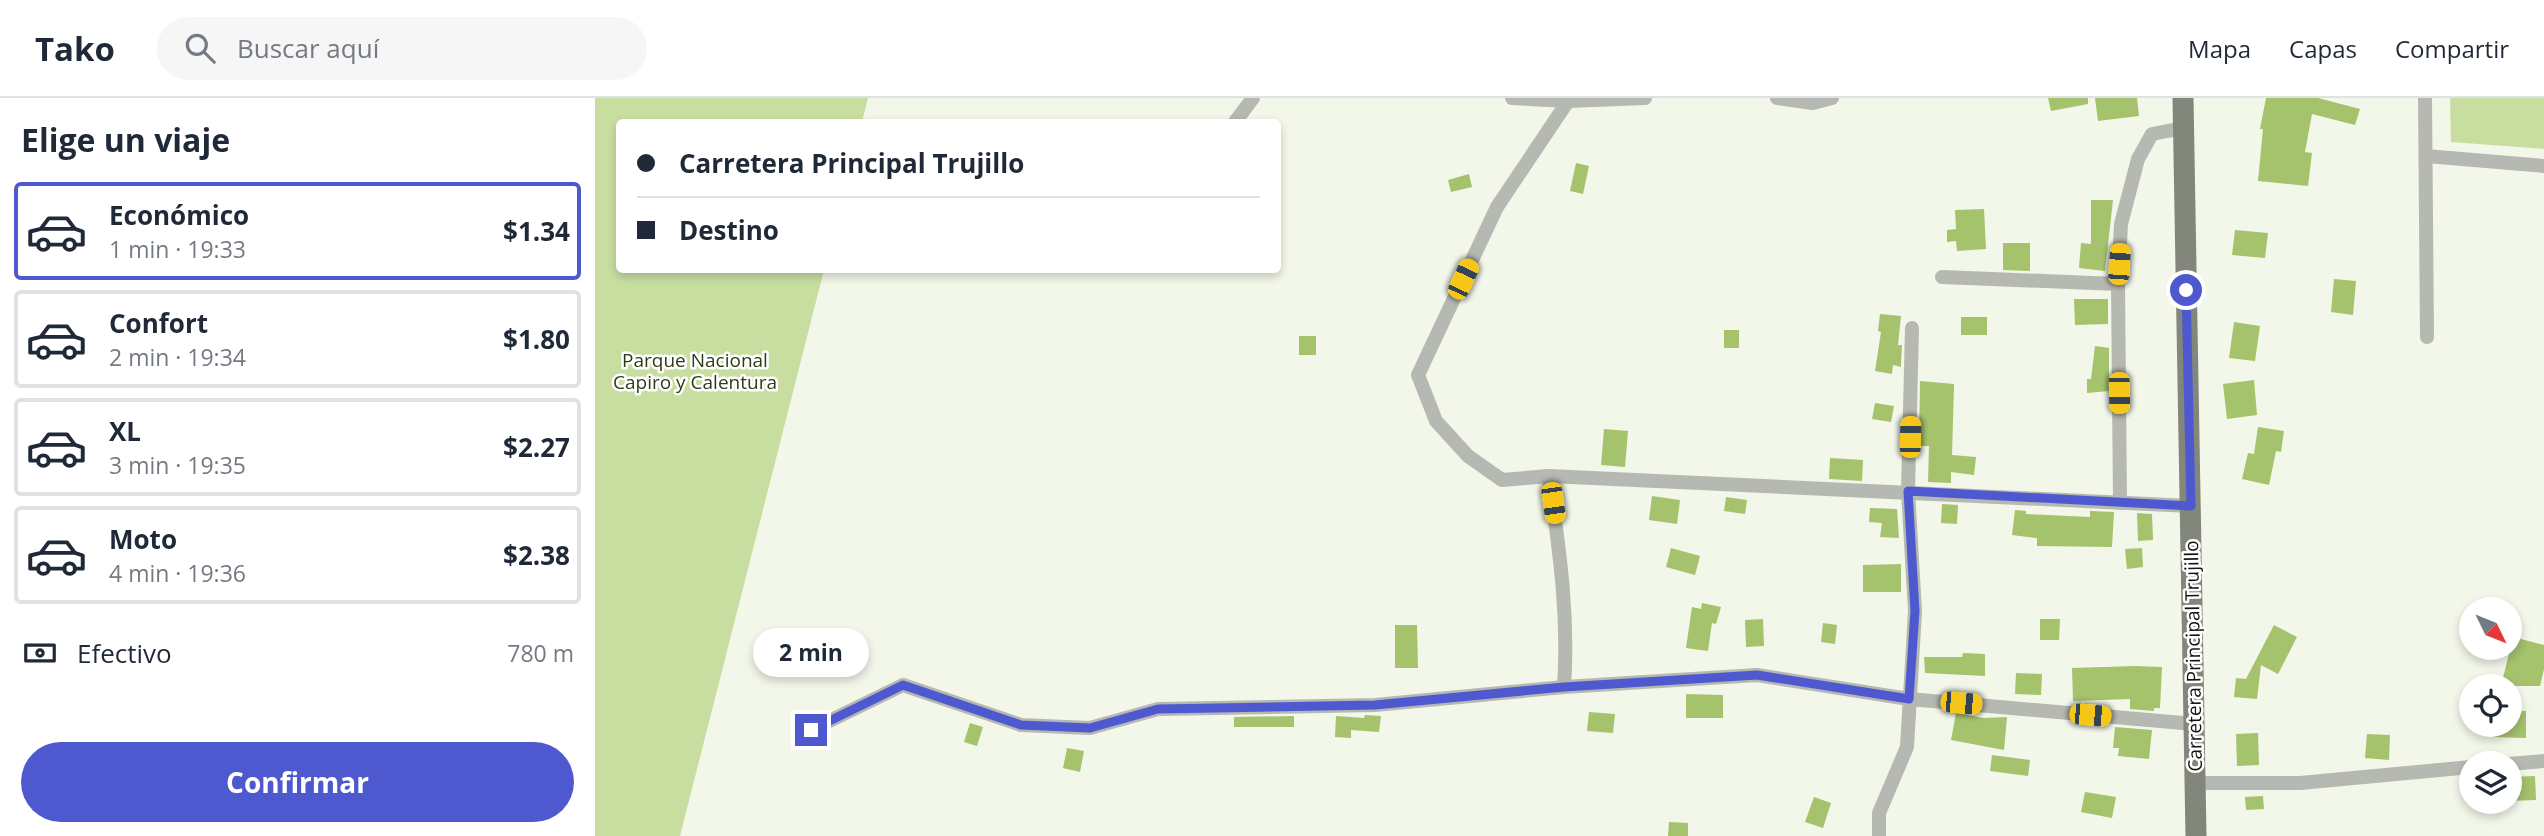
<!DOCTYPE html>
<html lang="es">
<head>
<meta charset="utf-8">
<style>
  :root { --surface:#fff; --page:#f6f6f7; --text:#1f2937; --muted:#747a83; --line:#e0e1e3; --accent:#4f59cf }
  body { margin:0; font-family:"Open Sans",sans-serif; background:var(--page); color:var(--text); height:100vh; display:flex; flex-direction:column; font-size:26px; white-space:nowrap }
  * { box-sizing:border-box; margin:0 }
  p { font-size:23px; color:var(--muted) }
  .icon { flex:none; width:38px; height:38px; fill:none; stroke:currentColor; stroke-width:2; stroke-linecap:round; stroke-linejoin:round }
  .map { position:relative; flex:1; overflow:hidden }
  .details { display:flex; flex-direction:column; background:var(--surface); width:595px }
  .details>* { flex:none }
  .banner { position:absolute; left:21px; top:21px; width:665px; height:154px; border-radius:7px; box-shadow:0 4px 10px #0003; display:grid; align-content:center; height:154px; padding:0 21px; background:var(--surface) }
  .needle { width:46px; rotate:133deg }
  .buttons { position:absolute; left:1864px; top:499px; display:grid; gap:14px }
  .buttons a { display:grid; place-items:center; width:63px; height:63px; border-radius:50%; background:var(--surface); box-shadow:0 4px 10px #0003; font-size:35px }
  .end { position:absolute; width:32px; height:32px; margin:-16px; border:9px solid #4f59cf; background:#fff; box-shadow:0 0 0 4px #fff }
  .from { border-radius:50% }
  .bubble { position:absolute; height:49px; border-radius:24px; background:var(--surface); box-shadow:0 4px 10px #0003; font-size:23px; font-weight:700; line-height:49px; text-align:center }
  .car { position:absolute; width:21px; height:42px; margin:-21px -10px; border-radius:9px; box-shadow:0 0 5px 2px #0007; background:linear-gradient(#f5c518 24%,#345 0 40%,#f5c518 0 76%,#345 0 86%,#f5c518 0) }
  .banner b { display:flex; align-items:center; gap:24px; height:66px; font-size:26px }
  .banner b+b { border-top:2px solid var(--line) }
  .banner i { width:18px; height:18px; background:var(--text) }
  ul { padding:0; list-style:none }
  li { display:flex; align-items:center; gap:21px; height:98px; margin:0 14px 10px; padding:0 7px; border:4px solid var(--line); border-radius:7px }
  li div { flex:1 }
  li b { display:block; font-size:26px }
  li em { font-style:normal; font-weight:700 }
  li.active { border-color:var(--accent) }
  li>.icon { width:63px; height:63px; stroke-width:1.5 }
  h2 { padding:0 21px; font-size:32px; line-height:84px }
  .pay { display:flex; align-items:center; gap:18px; height:77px; padding:0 21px; font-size:26px }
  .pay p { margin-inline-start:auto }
  .primary-button { display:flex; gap:14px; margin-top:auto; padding:14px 21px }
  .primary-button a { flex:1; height:80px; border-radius:42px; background:var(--accent); color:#fff; font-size:28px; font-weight:700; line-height:80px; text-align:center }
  header { display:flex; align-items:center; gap:42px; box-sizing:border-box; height:98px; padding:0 35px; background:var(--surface); border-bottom:2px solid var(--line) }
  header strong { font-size:33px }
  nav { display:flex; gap:38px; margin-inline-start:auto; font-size:24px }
  .search { width:490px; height:63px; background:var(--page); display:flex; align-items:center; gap:18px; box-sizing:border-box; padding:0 24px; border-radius:38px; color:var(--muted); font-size:26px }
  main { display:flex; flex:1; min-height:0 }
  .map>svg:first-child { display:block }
  .green { fill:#c8dea1 }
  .building { fill:#a5c26d }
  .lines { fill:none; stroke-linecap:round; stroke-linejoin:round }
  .street { stroke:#b6b8b2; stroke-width:14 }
  .primary { stroke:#82867b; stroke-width:21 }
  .route { stroke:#4f59cf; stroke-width:9 }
  .labels { text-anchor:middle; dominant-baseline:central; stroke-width:5; stroke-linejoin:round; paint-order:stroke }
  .park-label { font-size:19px; fill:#303c19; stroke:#fff }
  .street-label { font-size:19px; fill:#131510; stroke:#fff }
</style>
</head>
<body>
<header>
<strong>Tako</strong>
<div class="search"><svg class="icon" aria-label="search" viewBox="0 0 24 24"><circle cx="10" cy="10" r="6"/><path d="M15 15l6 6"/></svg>Buscar aquí</div>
<nav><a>Mapa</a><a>Capas</a><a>Compartir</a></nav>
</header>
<main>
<section class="details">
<h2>Elige un viaje</h2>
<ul>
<li class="active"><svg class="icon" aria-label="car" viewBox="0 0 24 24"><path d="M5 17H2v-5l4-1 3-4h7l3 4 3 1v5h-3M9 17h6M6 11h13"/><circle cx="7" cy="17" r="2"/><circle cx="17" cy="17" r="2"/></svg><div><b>Económico</b><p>1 min · 19:33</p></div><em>$1.34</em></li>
<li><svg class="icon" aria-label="car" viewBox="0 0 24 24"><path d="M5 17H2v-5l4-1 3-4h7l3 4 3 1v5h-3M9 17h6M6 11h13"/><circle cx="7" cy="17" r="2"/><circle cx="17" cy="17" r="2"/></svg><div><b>Confort</b><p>2 min · 19:34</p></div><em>$1.80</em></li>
<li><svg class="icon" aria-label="car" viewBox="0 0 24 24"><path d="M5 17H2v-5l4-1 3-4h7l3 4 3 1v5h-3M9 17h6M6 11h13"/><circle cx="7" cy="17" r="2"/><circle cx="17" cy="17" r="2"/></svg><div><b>XL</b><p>3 min · 19:35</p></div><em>$2.27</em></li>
<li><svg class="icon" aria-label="car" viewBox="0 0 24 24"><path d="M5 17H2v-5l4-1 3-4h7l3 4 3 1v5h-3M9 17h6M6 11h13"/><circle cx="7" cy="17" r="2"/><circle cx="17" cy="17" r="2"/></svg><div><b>Moto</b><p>4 min · 19:36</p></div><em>$2.38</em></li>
</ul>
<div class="pay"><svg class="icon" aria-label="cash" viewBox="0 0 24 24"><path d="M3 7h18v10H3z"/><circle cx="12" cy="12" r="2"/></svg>Efectivo<p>780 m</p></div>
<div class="primary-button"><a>Confirmar</a></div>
</section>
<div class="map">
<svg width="1949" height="738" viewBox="0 0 1949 738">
  <rect width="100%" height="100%" fill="#f2f7e9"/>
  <g class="green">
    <polygon points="0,0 273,0 267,24 24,24 24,172 229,172 85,738 0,738"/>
    <polygon points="1855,0 1949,0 1949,51 1856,44"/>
  </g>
  <g class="building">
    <polygon points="1453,0 1493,0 1493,6 1456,13"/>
    <polygon points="1500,0 1542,0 1544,18 1503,23"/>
    <polygon points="1671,0 1723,0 1765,11 1760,27 1717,16 1710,54 1717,55 1713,88 1663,83 1668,31 1665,31"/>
    <polygon points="981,65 994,68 988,96 975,93"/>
    <polygon points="874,76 877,89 856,94 853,82"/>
    <polygon points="1496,102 1518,102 1510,173 1484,170 1486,145 1496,146"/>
    <polygon points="1389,111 1391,151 1362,153 1361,143 1352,144 1352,132 1361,131 1360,112"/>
    <polygon points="1640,132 1673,135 1670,160 1637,157"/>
    <polygon points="1408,145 1435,145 1435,173 1408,172"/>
    <polygon points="1739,181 1761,183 1758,217 1736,214"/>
    <polygon points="1479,201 1513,201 1513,226 1480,227"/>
    <polygon points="1285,216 1306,218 1303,247 1307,247 1306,266 1306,269 1298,267 1297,276 1280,273 1286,234 1283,233"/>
    <rect x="1366" y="219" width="26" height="18"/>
    <polygon points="1639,224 1665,228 1660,263 1634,260"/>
    <rect x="1129" y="232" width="15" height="18"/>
    <rect x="704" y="238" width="17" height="19"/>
    <polygon points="1500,248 1514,250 1514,293 1492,295 1492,281 1496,281"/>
    <polygon points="1659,282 1662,317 1632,321 1628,286"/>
    <polygon points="1325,283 1359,286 1357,357 1381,359 1379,377 1356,374 1356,385 1333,384 1334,348 1324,348"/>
    <polygon points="1280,305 1299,308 1296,324 1277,321"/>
    <polygon points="1663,329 1689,333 1686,354 1681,353 1674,387 1647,381 1653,355 1659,356"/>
    <polygon points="1009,331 1033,333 1030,369 1006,367"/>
    <polygon points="1235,360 1268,362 1267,383 1234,381"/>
    <polygon points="1057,398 1085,402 1082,426 1054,422"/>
    <polygon points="1131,399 1152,402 1150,416 1129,413"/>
    <polygon points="1347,406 1363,407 1362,426 1346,425"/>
    <polygon points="1275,410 1302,411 1304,440 1285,439 1287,425 1274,424"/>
    <polygon points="1420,412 1431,413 1431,416 1495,419 1495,413 1519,414 1517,449 1442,448 1442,440 1417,437"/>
    <polygon points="1542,415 1557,416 1558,442 1543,443"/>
    <polygon points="1076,450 1105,458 1100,477 1071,469"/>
    <polygon points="1547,450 1548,469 1532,471 1530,451"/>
    <polygon points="1306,466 1306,494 1268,494 1268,467"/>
    <polygon points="1107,505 1126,509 1121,526 1117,525 1113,553 1091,550 1097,509 1106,511"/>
    <polygon points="1168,521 1169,548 1151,549 1150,522"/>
    <polygon points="1445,521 1465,521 1464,542 1445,542"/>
    <polygon points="1228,525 1242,527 1240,546 1226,544"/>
    <polygon points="800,527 822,527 823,570 800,570"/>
    <polygon points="1679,527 1702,539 1683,576 1666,567 1662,601 1639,599 1641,580 1651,581"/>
    <polygon points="1918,539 1949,547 1949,571 1945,588 1906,588"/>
    <polygon points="1368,555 1390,556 1390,578 1330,575 1329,559 1367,559"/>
    <polygon points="1541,568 1567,569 1565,610 1559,610 1559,613 1535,611 1535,601 1478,603 1477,570"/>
    <polygon points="1421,575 1447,576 1446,597 1420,596"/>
    <polygon points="1091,596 1128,597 1128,620 1091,620"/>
    <polygon points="1914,613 1931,613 1931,640 1899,639 1899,626 1914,626"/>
    <polygon points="994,614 1020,616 1018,635 992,633"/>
    <polygon points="1361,615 1389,620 1412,619 1409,652 1356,642"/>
    <polygon points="770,617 786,618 784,634 756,632 756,640 740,639 741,618 769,620"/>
    <polygon points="699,618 699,629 639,629 639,619"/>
    <polygon points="375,625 388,629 382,648 369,644"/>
    <polygon points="1520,629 1557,632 1554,661 1523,658 1524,650 1518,650"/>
    <polygon points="1663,635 1664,667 1642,668 1641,636"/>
    <polygon points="1772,636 1795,637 1794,662 1770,660"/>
    <polygon points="472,650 489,653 485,674 468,670"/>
    <polygon points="1397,657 1435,662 1433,678 1395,673"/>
    <polygon points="1940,678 1941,702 1914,703 1914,679"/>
    <polygon points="1490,694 1521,699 1517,720 1486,714"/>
    <polygon points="1668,698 1669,711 1651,712 1650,699"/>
    <polygon points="1219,699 1236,705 1228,730 1210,724"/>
    <polygon points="1074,724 1093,725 1093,738 1073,738"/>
  </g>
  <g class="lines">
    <g class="street">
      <polyline points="917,0 973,3 1050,0"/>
      <polyline points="1182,0 1218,5 1237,0"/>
      <polyline points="1830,0 1832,239"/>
      <polyline points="973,3 902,109 823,277 841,323 873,358 907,382 954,378 1596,408"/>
      <polyline points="640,24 658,0"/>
      <polyline points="1831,58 1949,68"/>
      <polyline points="1347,179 1523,186 1526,126 1543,61 1557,36 1588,30"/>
      <polyline points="1523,186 1525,405"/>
      <path d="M954,378c10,73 20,137 15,211"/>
      <polyline points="216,632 308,587 426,627 495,630 563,611 780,607 969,589 1162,577 1314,601 1599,626"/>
      <polyline points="1914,666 1949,663"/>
      <polyline points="1601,685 1705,685 1876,669"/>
      <polyline points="1284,738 1284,715 1312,649 1320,513 1313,393 1317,230"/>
    </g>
    <polyline class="primary" points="1588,0 1601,738"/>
  </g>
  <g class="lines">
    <polyline class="route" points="216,632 308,587 426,627 495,630 563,611 780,607 969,589 1162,577 1314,601 1320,513 1313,393 1596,408 1591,192"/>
  </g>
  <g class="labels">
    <g class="park-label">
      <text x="100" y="262">Parque Nacional<tspan x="100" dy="22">Capiro y Calentura</tspan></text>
    </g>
    <g class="street-label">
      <text transform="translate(1598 558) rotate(-91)">Carretera Principal Trujillo</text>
    </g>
  </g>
</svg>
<div class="buttons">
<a><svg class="needle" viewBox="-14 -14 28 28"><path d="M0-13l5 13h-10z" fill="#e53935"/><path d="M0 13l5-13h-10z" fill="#747a83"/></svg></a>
<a><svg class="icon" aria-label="locate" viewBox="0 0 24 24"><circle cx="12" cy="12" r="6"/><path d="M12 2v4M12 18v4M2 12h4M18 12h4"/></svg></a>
<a><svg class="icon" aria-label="layers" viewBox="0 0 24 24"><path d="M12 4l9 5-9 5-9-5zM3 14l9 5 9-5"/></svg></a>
</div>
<i class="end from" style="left:1591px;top:192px"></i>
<i class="end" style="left:216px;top:632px"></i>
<div class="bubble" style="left:158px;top:530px;width:116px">2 min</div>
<i class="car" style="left:1524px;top:166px;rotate:4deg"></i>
<i class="car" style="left:868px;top:181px;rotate:25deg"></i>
<i class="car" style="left:1524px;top:295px;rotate:179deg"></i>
<i class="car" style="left:1315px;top:339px;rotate:1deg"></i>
<i class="car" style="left:958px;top:405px;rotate:172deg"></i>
<i class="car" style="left:1366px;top:605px;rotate:95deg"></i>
<i class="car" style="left:1495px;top:617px;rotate:95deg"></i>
<div class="banner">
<b><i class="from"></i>Carretera Principal Trujillo</b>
<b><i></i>Destino</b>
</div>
</div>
</main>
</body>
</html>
